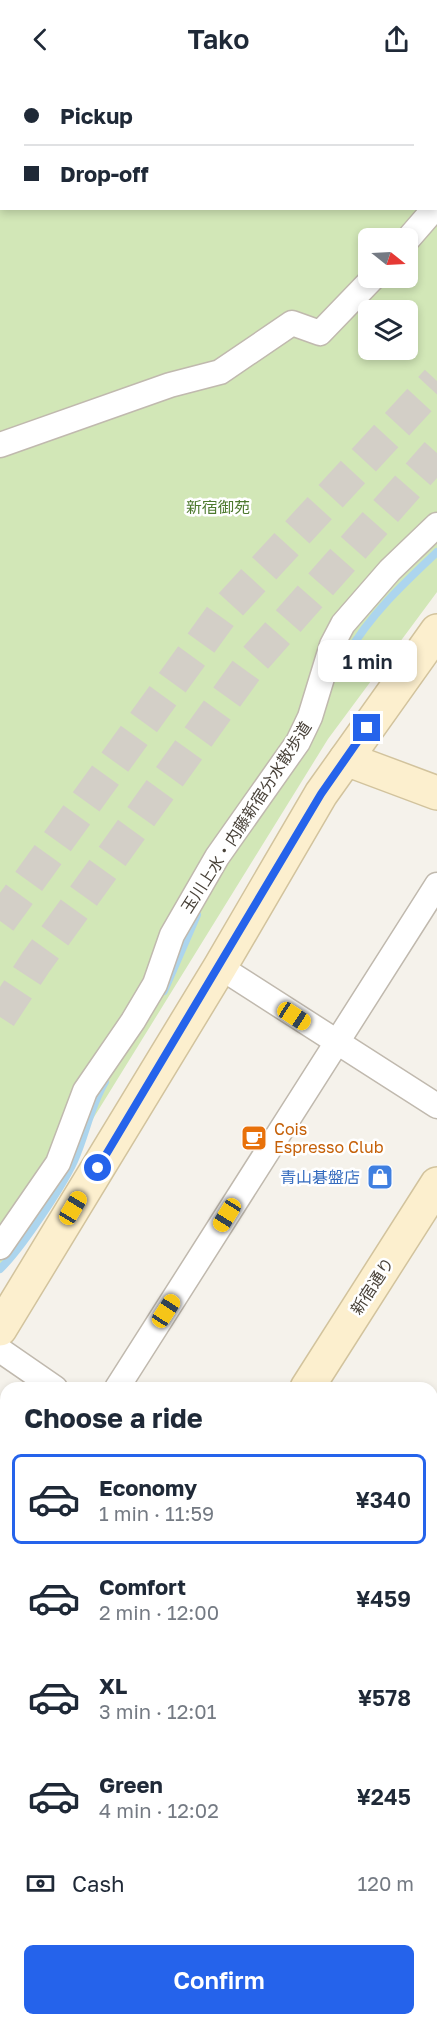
<!DOCTYPE html>
<html lang="en">
<head>
<meta charset="utf-8">
<style>
  :root { --surface:#fff; --page:#f6f6f7; --text:#1f2937; --muted:#747a83; --line:#e0e1e3; --accent:#2563eb }
  body { margin:0; font-family:"Golos Text","Noto Sans JP",sans-serif; background:var(--page); color:var(--text); height:100vh; display:flex; flex-direction:column; font-size:22px; white-space:nowrap }
  * { box-sizing:border-box; margin:0 }
  p { font-size:20px; color:var(--muted) }
  .icon { flex:none; width:33px; height:33px; fill:none; stroke:currentColor; stroke-width:2; stroke-linecap:round; stroke-linejoin:round }
  .map { position:relative; flex:1; overflow:hidden }
  .details { position:absolute; left:0px; top:1304px; width:438px; height:644px; display:flex; flex-direction:column; background:var(--surface); border-radius:18px 18px 0 0; box-shadow:0 3px 9px #0003 }
  .details>* { flex:none }
  .top-card { position:absolute; left:0px; top:0px; width:438px; height:132px; box-shadow:0 3px 9px #0003; display:grid; align-content:center; height:132px; padding:0 24px; background:var(--surface) }
  .needle { width:39px; rotate:108deg }
  .tools { position:absolute; left:358px; top:150px; display:grid; gap:12px }
  .tools a { display:grid; place-items:center; width:60px; height:60px; border-radius:9px; background:var(--surface); box-shadow:0 3px 9px #0003; font-size:30px }
  .end { position:absolute; width:27px; height:27px; margin:-14px; border:8px solid #2563eb; background:#fff; box-shadow:0 0 0 3px #fff }
  .from { border-radius:50% }
  .bubble { position:absolute; height:42px; border-radius:9px; background:var(--surface); box-shadow:0 3px 9px #0003; font-size:20px; font-weight:600; line-height:42px; text-align:center }
  .car { position:absolute; width:18px; height:36px; margin:-18px -9px; border-radius:8px; box-shadow:0 0 4px 2px #0007; background:linear-gradient(#f5c518 24%,#345 0 40%,#f5c518 0 76%,#345 0 86%,#f5c518 0) }
  .top-card b { display:flex; align-items:center; gap:21px; height:57px; font-size:22px }
  .top-card b+b { border-top:2px solid var(--line) }
  .top-card i { width:15px; height:15px; background:var(--text) }
  ul { padding:0; list-style:none }
  li { display:flex; align-items:center; gap:18px; height:90px; margin:0 12px 9px; padding:0 12px; border:3px solid transparent; border-radius:9px }
  li div { flex:1 }
  li b { display:block; font-size:22px }
  li em { font-style:normal; font-weight:600 }
  li.current { border-color:var(--accent) }
  li>.icon { width:54px; height:54px; stroke-width:1.5 }
  h2 { padding:0 24px; font-size:27px; line-height:72px }
  .pay { display:flex; align-items:center; gap:15px; height:66px; padding:0 24px; font-size:22px }
  .pay p { margin-inline-start:auto }
  .button { display:flex; gap:12px; margin-top:auto; padding:12px 24px }
  .button a { flex:1; height:69px; border-radius:9px; background:var(--accent); color:#fff; font-size:24px; font-weight:600; line-height:69px; text-align:center }
  header { display:flex; justify-content:space-between; align-items:center; height:78px; padding:0 24px; background:var(--surface); font-size:27px; font-weight:600 }
  .map>svg:first-child { display:block }
  .green { fill:#d2e7b7; fill-rule:evenodd }
  .lines { fill:none; stroke-linecap:round; stroke-linejoin:round }
  .stream { stroke:#acd5ee; stroke-width:8 }
  .highway-tunnel { stroke:#d3cfc7; stroke-width:33; stroke-dasharray:33 16; stroke-linecap:butt }
  .street-casing { stroke:#c0b9ae; stroke-width:27 }
  .secondary-casing { stroke:#d2c39d; stroke-width:36 }
  .street { stroke:#fff; stroke-width:24 }
  .secondary { stroke:#fcefce; stroke-width:33 }
  .route { stroke:#2563eb; stroke-width:8 }
  .labels { text-anchor:middle; dominant-baseline:central; stroke-width:5; stroke-linejoin:round; paint-order:stroke }
  .park-label { font-size:16px; fill:#4d792e; stroke:#fff }
  .street-label { font-size:16px; fill:#494239; stroke:#fff }
  .food-label { font-size:16px; fill:#c56008; stroke:#fff; text-anchor:start }
  .shop-label { font-size:16px; fill:#366cbe; stroke:#fff; text-anchor:end }
</style>
</head>
<body>
<header><svg class="icon" aria-label="back" viewBox="0 0 24 24"><path d="M15 5l-7 7 7 7"/></svg>Tako<svg class="icon" aria-label="share" viewBox="0 0 24 24"><path d="M12 15V3M7 8l5-5 5 5M5 13v7h14v-7"/></svg></header>
<div class="map">
<svg width="437" height="1946" viewBox="0 0 437 1946">
  <rect width="100%" height="100%" fill="#f5f2eb"/>
  <path class="green" d="M0,0h437v514l-109,147 -328,530zM2,2h434v128h-434zM369,160h39v40h-39zM369,232h39v40h-39z"/>
  <g class="lines">
    <g class="stream">
      <path d="M347,577c23,-40 56,-71 90,-103"/>
      <polyline points="164,913 197,837"/>
      <path d="M0,1191c21,-20 62,-82 74,-108 12,-27 16,-54 31,-79"/>
    </g>
    <g class="highway-tunnel">
      <polyline points="0,843 222,536 437,303"/>
      <polyline points="0,939 36,884 252,584 437,375"/>
    </g>
    <g class="street-casing">
      <g id="street">
        <polyline points="408,161 435,130"/>
        <polyline points="0,367 170,307 220,294 292,245 320,255 373,200"/>
        <polyline points="220,889 437,1028"/>
        <polyline points="0,1169 58,1085 85,1013 133,943 155,906 172,857 217,779 298,664 310,639 332,567 343,546 390,492 437,447"/>
        <polyline points="0,1272 55,1310"/>
        <polyline points="117,1310 437,807"/>
        <polyline points="0,1494 6,1485"/>
        <polyline points="432,1523 437,1516"/>
        <polyline points="0,1545 6,1549"/>
        <polyline points="432,1557 437,1560"/>
        <polyline points="432,1739 437,1731"/>
        <polyline points="258,1941 265,1946"/>
        <polyline points="425,1941 434,1946"/>
        <polyline points="117,1946 121,1941"/>
        <polyline points="302,1946 305,1941"/>
      </g>
    </g>
    <g class="secondary-casing">
      <g id="secondary">
        <polyline points="346,681 437,715"/>
        <polyline points="0,1251 220,889 321,716 437,553"/>
        <polyline points="307,1310 437,1106"/>
        <polyline points="0,1791 6,1782"/>
      </g>
    </g>
    <use href="#street" class="street"/>
    <use href="#secondary" class="secondary"/>
  </g>
  <g class="lines">
    <polyline class="route" points="98,1090 321,716 367,650"/>
  </g>
  <defs>
    <g id="cafe-square" transform="scale(1.35)"><rect x="-9" y="-9" width="18" height="18" rx="4" fill="#e8710a" stroke="#fff"/><path d="M-5.5-4.5H6V0H3Q3 3.5 0 3.5H-2.5Q-5.5 3.5-5.5 0ZM3-3.2v2h1.7v-2ZM-6 4.5H4V6H-6Z" fill="#fff"/></g>
    <g id="shop-square" transform="scale(1.35)"><rect x="-9" y="-9" width="18" height="18" rx="4" fill="#3f7fe0" stroke="#fff"/><path d="M-5-2.5h2.3a2.7 3.5 0 0 1 5.4 0H5L5.5 6h-11ZM-1.5-2.5h3a1.5 2.3 0 0 0-3 0Z" fill="#fff"/></g>
  </defs>
  <g fill-rule="evenodd">
    <use href="#cafe-square" x="254" y="1060"/>
    <use href="#shop-square" x="380" y="1099"/>
  </g>
  <g class="labels">
    <g class="park-label">
      <text x="218" y="429">新宿御苑</text>
    </g>
    <g class="street-label">
      <text transform="translate(246 739) rotate(-57)">玉川上水・内藤新宿分水散歩道</text>
      <text transform="translate(372 1208) rotate(-57)">新宿通り</text>
    </g>
    <g class="food-label">
      <text x="274" y="1051">Cois<tspan x="274" dy="18">Espresso Club</tspan></text>
    </g>
    <g class="shop-label">
      <text x="360" y="1099">青山碁盤店</text>
    </g>
  </g>
</svg>
<div class="tools">
<a><svg class="needle" viewBox="-14 -14 28 28"><path d="M0-13l5 13h-10z" fill="#e53935"/><path d="M0 13l5-13h-10z" fill="#747a83"/></svg></a>
<a><svg class="icon" aria-label="layers" viewBox="0 0 24 24"><path d="M12 4l9 5-9 5-9-5zM3 14l9 5 9-5"/></svg></a>
</div>
<i class="end from" style="left:98px;top:1090px"></i>
<i class="end" style="left:367px;top:650px"></i>
<div class="bubble" style="left:318px;top:562px;width:99px">1 min</div>
<i class="car" style="left:294px;top:938px;rotate:123deg"></i>
<i class="car" style="left:73px;top:1130px;rotate:31deg"></i>
<i class="car" style="left:227px;top:1137px;rotate:212deg"></i>
<i class="car" style="left:166px;top:1233px;rotate:33deg"></i>
<div class="top-card">
<b><i class="from"></i>Pickup</b>
<b><i></i>Drop-off</b>
</div>
<section class="details">
<h2>Choose a ride</h2>
<ul>
<li class="current"><svg class="icon" aria-label="car" viewBox="0 0 24 24"><path d="M5 17H2v-5l4-1 3-4h7l3 4 3 1v5h-3M9 17h6M6 11h13"/><circle cx="7" cy="17" r="2"/><circle cx="17" cy="17" r="2"/></svg><div><b>Economy</b><p>1 min · 11:59</p></div><em>¥340</em></li>
<li><svg class="icon" aria-label="car" viewBox="0 0 24 24"><path d="M5 17H2v-5l4-1 3-4h7l3 4 3 1v5h-3M9 17h6M6 11h13"/><circle cx="7" cy="17" r="2"/><circle cx="17" cy="17" r="2"/></svg><div><b>Comfort</b><p>2 min · 12:00</p></div><em>¥459</em></li>
<li><svg class="icon" aria-label="car" viewBox="0 0 24 24"><path d="M5 17H2v-5l4-1 3-4h7l3 4 3 1v5h-3M9 17h6M6 11h13"/><circle cx="7" cy="17" r="2"/><circle cx="17" cy="17" r="2"/></svg><div><b>XL</b><p>3 min · 12:01</p></div><em>¥578</em></li>
<li><svg class="icon" aria-label="car" viewBox="0 0 24 24"><path d="M5 17H2v-5l4-1 3-4h7l3 4 3 1v5h-3M9 17h6M6 11h13"/><circle cx="7" cy="17" r="2"/><circle cx="17" cy="17" r="2"/></svg><div><b>Green</b><p>4 min · 12:02</p></div><em>¥245</em></li>
</ul>
<div class="pay"><svg class="icon" aria-label="cash" viewBox="0 0 24 24"><path d="M3 7h18v10H3z"/><circle cx="12" cy="12" r="2"/></svg>Cash<p>120 m</p></div>
<div class="button"><a>Confirm</a></div>
</section>
</div>
</body>
</html>
